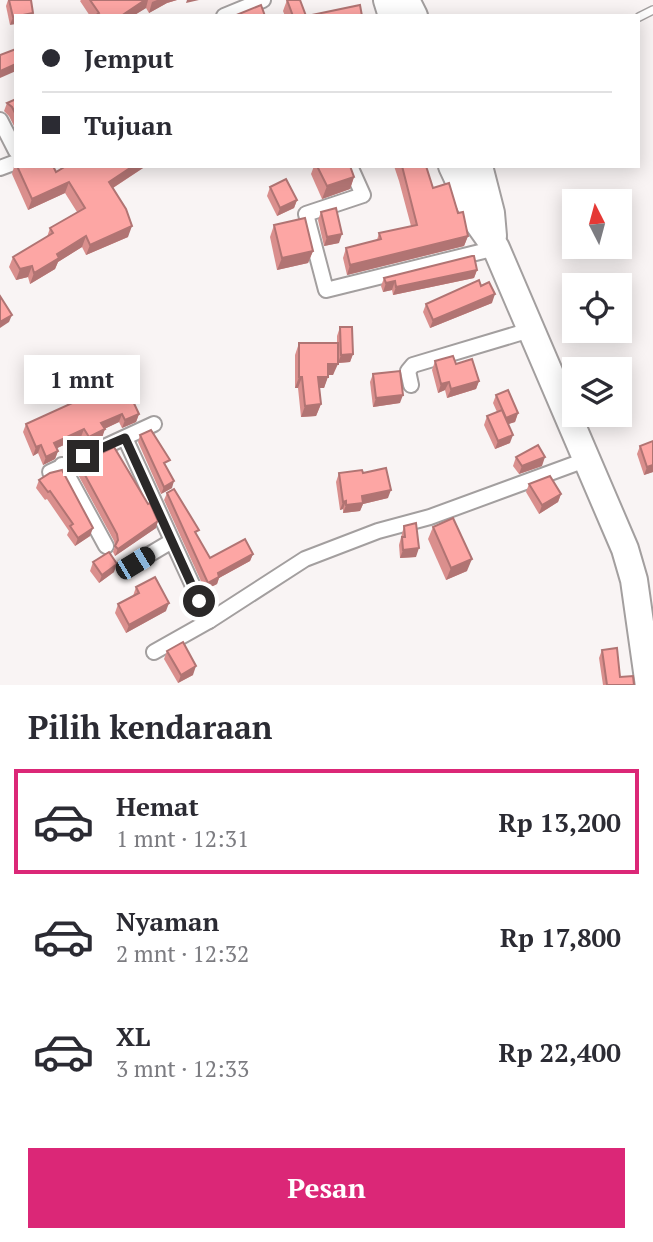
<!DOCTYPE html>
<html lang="id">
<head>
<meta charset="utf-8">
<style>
  :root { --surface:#fff; --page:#f7f7f7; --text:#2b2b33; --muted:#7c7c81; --line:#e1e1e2; --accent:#db2777 }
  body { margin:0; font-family:"PT Serif",serif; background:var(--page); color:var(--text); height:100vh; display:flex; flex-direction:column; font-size:26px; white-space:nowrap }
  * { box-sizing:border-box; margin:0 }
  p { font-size:23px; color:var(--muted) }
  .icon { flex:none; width:38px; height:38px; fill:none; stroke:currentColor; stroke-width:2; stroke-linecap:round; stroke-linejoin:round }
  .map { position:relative; height:685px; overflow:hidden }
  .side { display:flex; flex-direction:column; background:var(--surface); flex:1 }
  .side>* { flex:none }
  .top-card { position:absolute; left:14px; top:14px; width:626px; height:154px; border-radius:0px; box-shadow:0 4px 18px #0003; display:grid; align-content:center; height:154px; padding:0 28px; background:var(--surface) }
  .needle { width:46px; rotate:354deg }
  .tools { position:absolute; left:562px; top:189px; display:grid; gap:14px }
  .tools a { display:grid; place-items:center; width:70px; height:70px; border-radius:0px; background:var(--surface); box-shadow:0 4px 18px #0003; font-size:35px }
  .end { position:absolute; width:32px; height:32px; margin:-16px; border:9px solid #2a2828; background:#fff; box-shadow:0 0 0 4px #fff }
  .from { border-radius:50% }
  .bubble { position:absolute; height:49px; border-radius:0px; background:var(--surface); box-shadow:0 4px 18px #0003; font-size:23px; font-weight:600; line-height:49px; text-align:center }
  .car { position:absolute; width:21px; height:42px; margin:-21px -10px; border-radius:9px; box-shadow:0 0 5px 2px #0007; background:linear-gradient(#222 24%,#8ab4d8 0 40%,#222 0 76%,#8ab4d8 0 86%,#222 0) }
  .top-card b { display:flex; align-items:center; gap:24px; height:66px; font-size:26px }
  .top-card b+b { border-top:2px solid var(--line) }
  .top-card i { width:18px; height:18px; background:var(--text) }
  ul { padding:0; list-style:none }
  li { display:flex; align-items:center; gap:21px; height:105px; margin:0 14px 10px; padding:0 14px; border:4px solid transparent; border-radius:0px }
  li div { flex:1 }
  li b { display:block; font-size:26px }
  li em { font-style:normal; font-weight:600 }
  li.selected { border-color:var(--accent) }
  li>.icon { width:63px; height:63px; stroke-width:1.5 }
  h2 { padding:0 28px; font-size:32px; line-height:84px }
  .action { display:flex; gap:14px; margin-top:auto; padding:14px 28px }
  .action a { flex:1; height:80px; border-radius:0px; background:var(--accent); color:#fff; font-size:28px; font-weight:600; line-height:80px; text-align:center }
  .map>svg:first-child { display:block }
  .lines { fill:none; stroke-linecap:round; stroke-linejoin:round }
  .lane-casing { stroke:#a39f9f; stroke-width:10 }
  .street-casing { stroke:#a39f9f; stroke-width:18 }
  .highway-casing { stroke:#a39f9f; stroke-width:30 }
  .lane { stroke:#fff; stroke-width:7 }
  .street { stroke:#fff; stroke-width:14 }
  .highway { stroke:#fff; stroke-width:26 }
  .wall { fill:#da8f8d }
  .shaded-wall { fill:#b17473 }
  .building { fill:#fda6a4; stroke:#b17473; stroke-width:2 }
  .route { stroke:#2a2828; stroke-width:9 }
</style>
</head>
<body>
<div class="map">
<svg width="653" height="686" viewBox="0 0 653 686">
  <rect width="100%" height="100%" fill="#f9f4f4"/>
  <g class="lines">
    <g class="lane-casing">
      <polyline id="lane" points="639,17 653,10"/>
    </g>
    <g class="street-casing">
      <g id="street">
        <polyline points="224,16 263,0"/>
        <polyline points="0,120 16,151"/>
        <polyline points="350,166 363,195 306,214 326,290 496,248"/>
        <polyline points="0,168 16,162"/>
        <polyline points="411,385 408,371 413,365 530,330"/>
        <polyline points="125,438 209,621"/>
        <polyline points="62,465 106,546"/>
        <polyline points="50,472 154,424"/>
        <polyline points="135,563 172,541"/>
        <polyline points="154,652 209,621 305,559 378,531 430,517 588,459"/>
      </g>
    </g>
    <g class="highway-casing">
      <g id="highway">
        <polyline points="387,0 392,16"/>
        <polyline points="406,0 414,16"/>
        <polyline points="452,166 479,224 496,248 625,549 634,580 649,686"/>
        <polyline points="479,166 491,213 493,236"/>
      </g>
    </g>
    <use href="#lane" class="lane"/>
    <use href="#street" class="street"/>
    <use href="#highway" class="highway"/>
  </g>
  <g class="wall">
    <polygon points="8,0 31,0 10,25 6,6"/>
    <polygon points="81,0 177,0 167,3 149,13 146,8 133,16 90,16 80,1"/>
    <polygon points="287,0 306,16 285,16 283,11"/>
    <polygon points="16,99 16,130 9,116 4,111 7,103"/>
    <polygon points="15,163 16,166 53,166 56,172 143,168 113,188 128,237 86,255 82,247 58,262 55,269 30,284 28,277 16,280 9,267 13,257 47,237 50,228 77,212 65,193 28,210 12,174"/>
    <polygon points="314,166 350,166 354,177 350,189 322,199 311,174"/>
    <polygon points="394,166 426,166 433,188 458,213 468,236 464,246 347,275 343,258 346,248 377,240 379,233 411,226 399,181"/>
    <polygon points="270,187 297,200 294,208 277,216 267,196"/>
    <polygon points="321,212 339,243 324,246 318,220"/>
    <polygon points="274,225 313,251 308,263 277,270 270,237"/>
    <polygon points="477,270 474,278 393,295 392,290 383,292 381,286 384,278"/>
    <polygon points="481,286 492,303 430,328 423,312 426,304"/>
    <polygon points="340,327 353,354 350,362 338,363 338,354 333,375 328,375 324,388 319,388 321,404 316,416 301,417 298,388 295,388 295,355 299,343 337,343 337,336"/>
    <polygon points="435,361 456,364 479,381 476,389 447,398 445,390 438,393 432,370"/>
    <polygon points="373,374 400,403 373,407 370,382"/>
    <polygon points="106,390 139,414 136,422 122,428 119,422 104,429 102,438 86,445 81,437 57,448 58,451 55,459 43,465 38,453 33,456 23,432 26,424"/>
    <polygon points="496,395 518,413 515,422 508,424 510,443 495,449 484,425 487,416 497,412 493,403"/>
    <polygon points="140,435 167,468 172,488 161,494 138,442"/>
    <polygon points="653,441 653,472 644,475 637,454 640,446"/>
    <polygon points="516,457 542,466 519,474 513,466"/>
    <polygon points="79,464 156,528 115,556 113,552 115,546 114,541 76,471"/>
    <polygon points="50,473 90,536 75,546 67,535 69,531 47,499 45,500 36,488 39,480"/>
    <polygon points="339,473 363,473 388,498 363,504 360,511 343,513 343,509 340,510 336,482"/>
    <polygon points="529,484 561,494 558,502 539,514 526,492"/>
    <polygon points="167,493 197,535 210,558 253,554 250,561 219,578 217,584 205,590 164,500"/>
    <polygon points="404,526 416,557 400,558 399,545"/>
    <polygon points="433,527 467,571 446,580 428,539"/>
    <polygon points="93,562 114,572 99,583 90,571"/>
    <polygon points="136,587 166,611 126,633 115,613 118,604 133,596"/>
    <polygon points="602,650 620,677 634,685 603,685 599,658"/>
    <polygon points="167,651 193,675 178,683 164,659"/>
  </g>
  <g class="shaded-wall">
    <polygon points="145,0 148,0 146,8 133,16 121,16"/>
    <polygon points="157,0 177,0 167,3 149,13 152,2"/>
    <polygon points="187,0 199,0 186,3"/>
    <polygon points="13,17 16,17 16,24 10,25"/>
    <polygon points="16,64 16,71 0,78 0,71"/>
    <polygon points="133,166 143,166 143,168 105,193 109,182"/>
    <polygon points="354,177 350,189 322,199 327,186"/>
    <polygon points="69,182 65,193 28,210 32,199"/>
    <polygon points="297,200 294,208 277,216 280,208"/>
    <polygon points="132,226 128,237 86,255 90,245"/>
    <polygon points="342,234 339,243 324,246 327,237"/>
    <polygon points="86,236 82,247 58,262 55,269 30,284 34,273 57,254"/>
    <polygon points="468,236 464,246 347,275 350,265"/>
    <polygon points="313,251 308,263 277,270 282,258"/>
    <polygon points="32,266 28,277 16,280 20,269"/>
    <polygon points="477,270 474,278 393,295 396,287"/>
    <polygon points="395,281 392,290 383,292 386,283"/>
    <polygon points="495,294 492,303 430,328 433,320"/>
    <polygon points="12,315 9,322 0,328 0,322"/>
    <polygon points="353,354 350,362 338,363 341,355"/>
    <polygon points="328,364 338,364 333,375 324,375"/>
    <polygon points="299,377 302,377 298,388 295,388"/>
    <polygon points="318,377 328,377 324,388 314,388"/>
    <polygon points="479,381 476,389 447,398 451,389"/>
    <polygon points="449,382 445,390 438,393 441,384"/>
    <polygon points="403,395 400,403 373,407 376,398"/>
    <polygon points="321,404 316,416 301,417 305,406"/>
    <polygon points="518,413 515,422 503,426 506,418"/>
    <polygon points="122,414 119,422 98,432 101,423"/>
    <polygon points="139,414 136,422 122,428 125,420"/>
    <polygon points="84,429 81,437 51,451 54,443"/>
    <polygon points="105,429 102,438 86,445 89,437"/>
    <polygon points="513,435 510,443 495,449 498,441"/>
    <polygon points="41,445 38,453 33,456 36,447"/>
    <polygon points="58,451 55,459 43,465 46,457"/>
    <polygon points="545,457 542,466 519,474 522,466"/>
    <polygon points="653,465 653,472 644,475 647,467"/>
    <polygon points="174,481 172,488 161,494 164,487"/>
    <polygon points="391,490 388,498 363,504 360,511 343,513 346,505 362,496"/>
    <polygon points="561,494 558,502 539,514 542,505"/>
    <polygon points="346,501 343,509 340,510 343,502"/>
    <polygon points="158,521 156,528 115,556 118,549"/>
    <polygon points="93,528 90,536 75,546 78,538"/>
    <polygon points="419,548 416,557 400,558 403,550"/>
    <polygon points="253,554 250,561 219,578 217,584 205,590 208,583 218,573"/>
    <polygon points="472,559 467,571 446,580 451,568"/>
    <polygon points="117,564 114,572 99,583 102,575"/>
    <polygon points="169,603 166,611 126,633 129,625"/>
    <polygon points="196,666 193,675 178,683 181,675"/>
  </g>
  <g class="building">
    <polygon points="9,0 31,0 33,13 13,17"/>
    <polygon points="90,0 145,0 121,16 95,16 99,13"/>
    <polygon points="287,0 300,0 306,16 293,16"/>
    <polygon points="261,5 265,16 234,16"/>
    <polygon points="360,5 362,16 307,16"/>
    <polygon points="16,49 16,64 0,71 0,55"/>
    <polygon points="16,99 16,115 12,107 7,103"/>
    <polygon points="17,166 53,166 56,172 66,166 133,166 109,182 126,209 132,226 90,245 86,236 57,254 59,258 34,273 32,266 20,269 13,257 53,233 50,228 85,208 69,182 32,199"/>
    <polygon points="317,166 350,166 354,177 327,186"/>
    <polygon points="402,166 426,166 433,188 449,183 458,213 463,212 468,236 350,265 346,248 381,239 379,233 417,225"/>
    <polygon points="286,179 297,200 280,208 270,187"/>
    <polygon points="336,208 342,234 327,237 321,212"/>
    <polygon points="305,218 313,251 282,258 274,225"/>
    <polygon points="472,256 474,256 477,270 396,287 395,281 386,283 384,278"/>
    <polygon points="479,280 481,286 489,282 495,294 433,320 426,304"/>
    <polygon points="0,296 12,315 0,322"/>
    <polygon points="340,327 352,327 353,354 341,355"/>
    <polygon points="299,343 338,343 338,364 328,364 328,377 318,377 321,404 305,406 302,377 299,377"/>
    <polygon points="453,356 456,364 472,359 479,381 451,389 449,382 441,384 435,361"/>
    <polygon points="400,371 403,395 376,398 373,374"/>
    <polygon points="124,382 139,414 125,420 122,414 101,423 105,429 89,437 84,429 54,443 58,451 46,457 41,445 36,447 26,424 105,388 106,390"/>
    <polygon points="508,390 518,413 506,418 496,395"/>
    <polygon points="502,410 513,435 498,441 487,416"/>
    <polygon points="151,430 170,460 164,463 174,481 164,487 140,435"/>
    <polygon points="653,441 653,465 647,467 640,446"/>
    <polygon points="538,445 545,457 522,466 516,457"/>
    <polygon points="114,447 148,504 150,503 158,521 118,549 115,546 118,540 117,534 79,464"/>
    <polygon points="386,468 391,490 362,496 363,503 346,505 346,501 343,502 339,473 362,470 363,473"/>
    <polygon points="62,470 93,528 78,538 70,526 73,524 50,491 48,492 39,480 50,473"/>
    <polygon points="550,476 561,494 542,505 529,484"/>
    <polygon points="174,489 199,530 195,532 210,558 245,539 253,554 218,573 219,577 208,583 167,493"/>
    <polygon points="453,518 472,559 451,568 433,527"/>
    <polygon points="416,523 419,548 403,550 402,537 405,537 404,526"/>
    <polygon points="109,552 117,564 102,575 93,562"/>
    <polygon points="155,577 169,603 129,625 118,604 139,593 136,587"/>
    <polygon points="183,642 196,666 181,675 167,651"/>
    <polygon points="617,648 620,677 633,676 634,685 607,685 602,650"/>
  </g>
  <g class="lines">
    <polyline class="route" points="83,456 125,438 199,601"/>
  </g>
</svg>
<div class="tools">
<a><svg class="needle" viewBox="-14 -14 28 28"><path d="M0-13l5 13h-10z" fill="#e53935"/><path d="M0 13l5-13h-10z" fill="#7c7c81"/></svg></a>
<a><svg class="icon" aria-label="locate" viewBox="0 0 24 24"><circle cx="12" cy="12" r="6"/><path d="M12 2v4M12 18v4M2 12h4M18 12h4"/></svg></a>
<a><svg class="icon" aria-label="layers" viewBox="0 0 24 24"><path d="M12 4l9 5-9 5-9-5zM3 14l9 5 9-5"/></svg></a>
</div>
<i class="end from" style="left:199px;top:601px"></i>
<i class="end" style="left:83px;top:456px"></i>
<div class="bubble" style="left:24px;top:355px;width:116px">1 mnt</div>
<i class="car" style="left:135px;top:563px;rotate:59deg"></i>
<div class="top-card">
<b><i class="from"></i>Jemput</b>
<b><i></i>Tujuan</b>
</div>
</div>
<section class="side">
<h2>Pilih kendaraan</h2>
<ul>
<li class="selected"><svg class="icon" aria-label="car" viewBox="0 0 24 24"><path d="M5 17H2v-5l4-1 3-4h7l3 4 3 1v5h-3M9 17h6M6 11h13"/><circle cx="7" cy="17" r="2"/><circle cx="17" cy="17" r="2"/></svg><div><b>Hemat</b><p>1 mnt · 12:31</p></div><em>Rp 13,200</em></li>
<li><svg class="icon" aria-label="car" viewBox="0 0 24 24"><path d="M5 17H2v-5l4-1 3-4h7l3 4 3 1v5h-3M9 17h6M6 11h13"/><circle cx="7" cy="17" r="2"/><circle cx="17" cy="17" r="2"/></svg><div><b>Nyaman</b><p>2 mnt · 12:32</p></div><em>Rp 17,800</em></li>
<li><svg class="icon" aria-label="car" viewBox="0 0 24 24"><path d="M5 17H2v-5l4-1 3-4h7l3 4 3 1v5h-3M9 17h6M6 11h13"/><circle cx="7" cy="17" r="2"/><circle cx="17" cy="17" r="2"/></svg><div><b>XL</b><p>3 mnt · 12:33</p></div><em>Rp 22,400</em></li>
</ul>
<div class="action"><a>Pesan</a></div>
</section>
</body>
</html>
